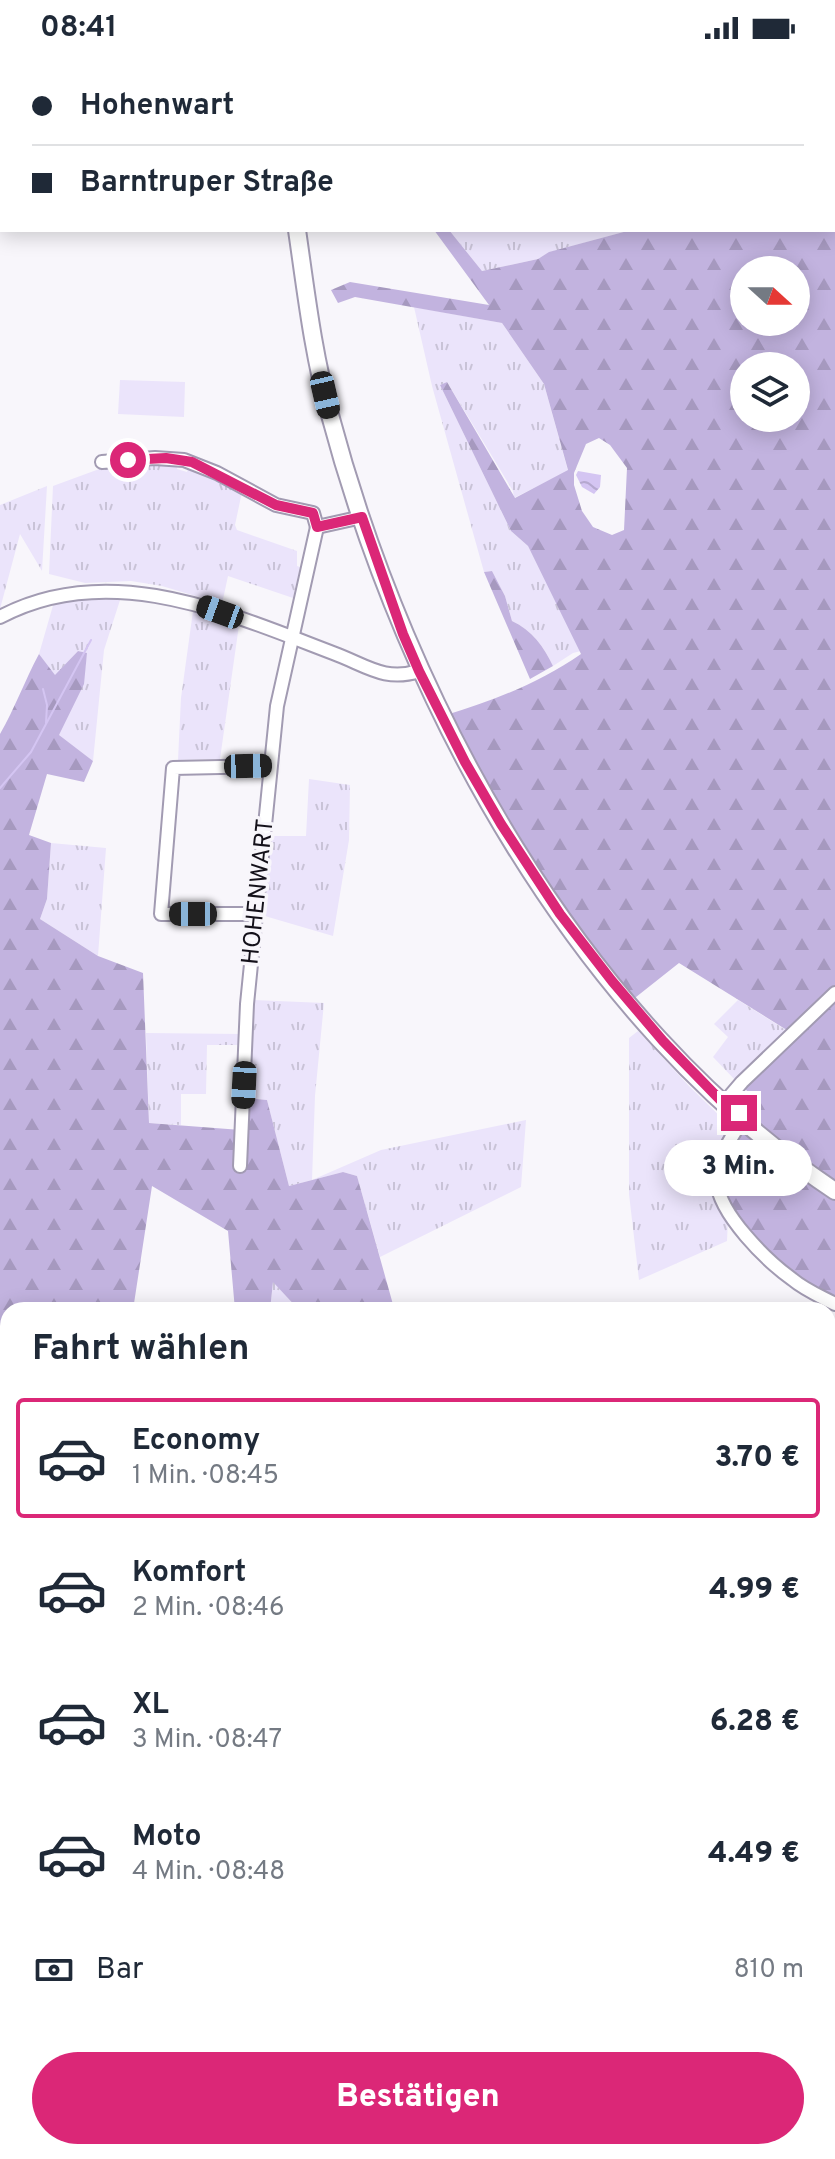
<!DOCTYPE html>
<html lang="de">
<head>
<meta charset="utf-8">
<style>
  :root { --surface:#fff; --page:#f2f2f3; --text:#1f2937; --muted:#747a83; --line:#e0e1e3; --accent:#db2777 }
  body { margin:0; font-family:Overpass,sans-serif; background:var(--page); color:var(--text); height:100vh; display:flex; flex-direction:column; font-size:30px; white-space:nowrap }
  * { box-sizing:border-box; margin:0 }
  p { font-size:26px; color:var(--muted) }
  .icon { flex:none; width:44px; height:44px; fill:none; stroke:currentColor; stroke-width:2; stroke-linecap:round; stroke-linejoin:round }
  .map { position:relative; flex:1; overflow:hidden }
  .details { position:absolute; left:0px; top:1246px; width:836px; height:858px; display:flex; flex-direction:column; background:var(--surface); border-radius:24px 24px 0 0; box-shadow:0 4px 20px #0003 }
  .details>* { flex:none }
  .guide { position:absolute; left:0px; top:0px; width:836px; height:176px; box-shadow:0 4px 20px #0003; display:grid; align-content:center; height:176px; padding:0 32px; background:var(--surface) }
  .needle { width:52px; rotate:111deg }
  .tools { position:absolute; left:730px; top:200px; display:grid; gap:16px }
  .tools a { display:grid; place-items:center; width:80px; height:80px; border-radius:50%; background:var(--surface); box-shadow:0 4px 20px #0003; font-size:40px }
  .end { position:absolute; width:36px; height:36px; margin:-18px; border:10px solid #db2777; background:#fff; box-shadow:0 0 0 4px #fff }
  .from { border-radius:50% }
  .bubble { position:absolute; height:56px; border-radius:28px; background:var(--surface); box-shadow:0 4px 20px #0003; font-size:26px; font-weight:800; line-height:56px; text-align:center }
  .car { position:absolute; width:24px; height:48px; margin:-24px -12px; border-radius:10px; box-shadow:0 0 6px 2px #0007; background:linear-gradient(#222 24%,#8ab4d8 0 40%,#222 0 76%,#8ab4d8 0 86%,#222 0) }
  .guide b { display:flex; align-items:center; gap:28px; height:76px; font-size:30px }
  .guide b+b { border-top:2px solid var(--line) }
  .guide i { width:20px; height:20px; background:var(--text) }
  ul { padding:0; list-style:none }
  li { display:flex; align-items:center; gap:24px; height:120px; margin:0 16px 12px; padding:0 16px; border:4px solid transparent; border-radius:8px }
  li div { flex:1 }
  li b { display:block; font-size:30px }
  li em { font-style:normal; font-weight:800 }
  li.selected { border-color:var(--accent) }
  li>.icon { width:72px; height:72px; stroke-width:1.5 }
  h2 { padding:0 32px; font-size:36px; line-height:96px }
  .pay { display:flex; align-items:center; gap:20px; height:88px; padding:0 32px; font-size:30px }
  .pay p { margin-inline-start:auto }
  .primary-button { display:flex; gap:16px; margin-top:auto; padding:16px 32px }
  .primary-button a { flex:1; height:92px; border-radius:48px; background:var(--accent); color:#fff; font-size:32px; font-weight:800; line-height:92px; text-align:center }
  .status { display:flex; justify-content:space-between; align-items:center; height:56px; padding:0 40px; background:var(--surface); direction:ltr }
  .status svg { height:22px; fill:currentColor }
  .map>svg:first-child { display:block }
  .grass { fill:url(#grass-tufts) }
  .forest { fill:url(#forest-firs); fill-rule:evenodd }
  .pitch { fill:#ebe4fb }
  .water { fill:url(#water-waves) }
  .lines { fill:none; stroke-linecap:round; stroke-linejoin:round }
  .stream { stroke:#d4c5f2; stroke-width:2 }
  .minor-casing { stroke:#a29bb2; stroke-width:16 }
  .major-casing { stroke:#a29bb2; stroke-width:20 }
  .minor { stroke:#fff; stroke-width:12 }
  .major { stroke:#fff; stroke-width:16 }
  .route { stroke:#db2777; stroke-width:10 }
  .labels { text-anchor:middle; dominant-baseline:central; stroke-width:7; stroke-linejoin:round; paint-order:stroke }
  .street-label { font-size:24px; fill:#14111a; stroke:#f8f6fb }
</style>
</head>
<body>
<div class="status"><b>08:41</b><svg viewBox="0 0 49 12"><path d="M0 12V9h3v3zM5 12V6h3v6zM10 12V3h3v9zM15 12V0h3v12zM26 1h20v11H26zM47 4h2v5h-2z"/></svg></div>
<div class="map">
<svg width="835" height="2103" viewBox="0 0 835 2103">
  <defs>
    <pattern id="grass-tufts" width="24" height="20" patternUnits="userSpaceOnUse" patternTransform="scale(2)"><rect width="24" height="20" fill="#ebe4fb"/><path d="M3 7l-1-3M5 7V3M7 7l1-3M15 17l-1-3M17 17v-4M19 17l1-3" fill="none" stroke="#c9c3d7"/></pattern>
    <pattern id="forest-firs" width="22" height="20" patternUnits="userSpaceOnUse" patternTransform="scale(2)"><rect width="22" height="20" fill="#c2b3df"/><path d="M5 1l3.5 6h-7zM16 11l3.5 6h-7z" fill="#a699bf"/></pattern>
    <pattern id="water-waves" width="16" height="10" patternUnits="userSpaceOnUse" patternTransform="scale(2)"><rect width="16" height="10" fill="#d4c5f2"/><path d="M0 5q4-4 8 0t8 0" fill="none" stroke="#b5a8cf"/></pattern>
  </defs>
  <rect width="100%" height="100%" fill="#f8f6fb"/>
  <g class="grass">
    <polygon points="571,0 835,0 835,116 834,2"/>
    <polygon points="449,174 631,174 550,196 538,203 482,215"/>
    <path d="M414,251l88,16 42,61 24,87 -54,27 -1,-7 -66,-109 -7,3 71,146 17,15 53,105 -8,2 -20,13c-9,-19 -21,-36 -41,-45l-7,-25 -13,-25 -8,1 -52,-186z"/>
    <polygon points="178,407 177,413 187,416 189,409 242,436 235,469 237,474 297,495 297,510 300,511 293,542 228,520 222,548 162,530 131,525 85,527 49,518 53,430 102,412 126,408"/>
    <polygon points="47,430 42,515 20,478 0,553 0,449"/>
    <polygon points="87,540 121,541 104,594 93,705 58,679 83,629 87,597 78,595 55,620 39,598 54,546"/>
    <polygon points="193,555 239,569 220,703 178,704 181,642"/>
    <polygon points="309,723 350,729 349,784 333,880 258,858 272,780 306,780"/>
    <polygon points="51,787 106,792 98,900 40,863 47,843"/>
    <polygon points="251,944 324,947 315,1040 312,1124 381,1094 526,1064 521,1131 380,1201 357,1120 343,1116 289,1130 267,1044 247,1042"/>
    <polygon points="738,944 786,974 737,1026 713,1001 728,981 714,968"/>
    <polygon points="638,975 689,1030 732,1072 727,1185 639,1224 629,1138 629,982"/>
    <polygon points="146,977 242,978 242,989 207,989 206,1038 181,1038 181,1069 149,1067"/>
    <polygon points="273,1225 299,1254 270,1254"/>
    <polygon points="8,1556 8,1657 0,1656 0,1557"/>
  </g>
  <g class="forest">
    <path d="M835,116v1130l-42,-23 -65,-72 -9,-32 20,-47 18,-24 -17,-22 50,-50 -111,-69 -48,38 -84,-119 -101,-167c49,-15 93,-32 135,-61l-53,-108 -17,-15 -71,-146 7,-3 68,116 53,-28 -24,-86 -42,-61 -147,-26 -17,6 -7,-13 19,-8 139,23 -55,-75h15l33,41 56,-12 11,-7 82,-22h203zM744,214h52v52h-52zM744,310h52v52h-52zM599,382l11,7 17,23 -3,62 -12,5 -19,-8 -11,-16 -8,-26v-12l12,-29z"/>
    <path d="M492,515l13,25 7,25c20,9 32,26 41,45l-23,13 -46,-107z"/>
    <path d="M78,595l9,2 -3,31 -25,51 34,26 -9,21 -37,-8 -18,61 22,8 -4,56 -7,20 58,37 45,17 6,150 92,7 6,-32 20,2 22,86 54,-14 14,4 37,132 -95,2 -26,-28 -3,28h-35l-7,-79 -76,-45 -19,124h-125v9l-5,1 5,44 -8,19v-649c15,-26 25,-54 39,-80l16,21z"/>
    <polygon points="828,2000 835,2003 835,2085 828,2089"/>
    <polygon points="648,2096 747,2096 756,2102 759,2096 813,2096 797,2103 642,2103"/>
  </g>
  <polygon class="pitch" points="120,324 185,326 184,361 118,358"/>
  <polygon class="water" points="578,415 601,419 600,431 594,438 582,431 576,419"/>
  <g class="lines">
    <g class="stream">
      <polyline points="43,633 47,649 46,667"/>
      <polyline points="0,732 31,696 91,584"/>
      <polyline points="276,2101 277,2103"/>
      <polyline points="259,2103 261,2096"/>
      <polyline points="569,2103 570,2096"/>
      <polyline points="638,2103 644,2096"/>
      <polyline points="668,2103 672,2096"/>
    </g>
    <g class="minor-casing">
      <g id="minor">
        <polyline points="102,406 155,402 184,404 217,417 276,449 313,457 317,471 362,461"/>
        <path d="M0,561c109,-58 228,-4 333,36 33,12 51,29 86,18"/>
        <polyline points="256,858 161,858 173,712 270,710"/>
        <polyline points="724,1047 742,1026 835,937"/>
        <path d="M743,1063c-11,17 -28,42 -26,63 2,32 50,79 75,97 13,11 28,17 43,25"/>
        <polyline points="240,1110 247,948 277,650 317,471"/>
      </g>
    </g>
    <g class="major-casing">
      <g id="major">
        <polyline points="287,0 287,2"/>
        <path d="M297,174c9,62 16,124 33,185 77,290 250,607 505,776"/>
      </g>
    </g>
    <use href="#minor" class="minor"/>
    <use href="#major" class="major"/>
  </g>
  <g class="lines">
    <polyline class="route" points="128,404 166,402 192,406 276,449 313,457 317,471 362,461 403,578 419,615 465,706 501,768 560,858 612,925 663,985 729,1053 743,1063 739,1057"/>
  </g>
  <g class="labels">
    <g class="street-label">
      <text transform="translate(259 836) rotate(-84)">HOHENWART</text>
    </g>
  </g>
</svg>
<div class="tools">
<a><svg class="needle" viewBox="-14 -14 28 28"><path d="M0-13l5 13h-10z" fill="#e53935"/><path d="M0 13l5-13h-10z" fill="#747a83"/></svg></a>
<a><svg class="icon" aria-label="layers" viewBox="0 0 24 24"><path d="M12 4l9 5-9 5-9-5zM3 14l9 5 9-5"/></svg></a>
</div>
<i class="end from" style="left:128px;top:404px"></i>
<i class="end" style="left:739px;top:1057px"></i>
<div class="bubble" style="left:664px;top:1084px;width:148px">3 Min.</div>
<i class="car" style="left:325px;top:339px;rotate:167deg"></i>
<i class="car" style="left:220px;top:556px;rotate:290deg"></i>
<i class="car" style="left:248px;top:710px;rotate:89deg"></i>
<i class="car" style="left:193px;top:858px;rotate:270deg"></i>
<i class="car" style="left:244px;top:1029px;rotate:183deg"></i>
<div class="guide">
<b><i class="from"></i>Hohenwart</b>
<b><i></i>Barntruper Straße</b>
</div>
<section class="details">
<h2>Fahrt wählen</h2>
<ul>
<li class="selected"><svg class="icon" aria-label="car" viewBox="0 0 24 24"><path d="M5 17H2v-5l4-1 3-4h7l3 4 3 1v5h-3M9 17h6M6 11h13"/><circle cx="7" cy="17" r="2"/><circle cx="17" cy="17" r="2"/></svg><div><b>Economy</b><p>1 Min. · 08:45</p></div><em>3.70 €</em></li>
<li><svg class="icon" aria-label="car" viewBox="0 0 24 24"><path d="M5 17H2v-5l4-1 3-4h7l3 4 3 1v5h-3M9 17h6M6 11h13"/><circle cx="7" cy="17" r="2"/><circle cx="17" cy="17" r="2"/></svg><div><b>Komfort</b><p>2 Min. · 08:46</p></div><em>4.99 €</em></li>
<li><svg class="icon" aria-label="car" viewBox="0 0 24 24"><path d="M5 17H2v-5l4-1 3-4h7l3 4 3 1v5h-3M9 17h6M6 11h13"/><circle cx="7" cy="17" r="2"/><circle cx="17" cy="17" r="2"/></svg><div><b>XL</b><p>3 Min. · 08:47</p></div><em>6.28 €</em></li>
<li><svg class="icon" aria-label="car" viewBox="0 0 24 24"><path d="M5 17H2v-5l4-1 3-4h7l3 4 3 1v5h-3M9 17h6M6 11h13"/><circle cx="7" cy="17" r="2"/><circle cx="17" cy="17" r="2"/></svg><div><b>Moto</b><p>4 Min. · 08:48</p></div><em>4.49 €</em></li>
</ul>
<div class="pay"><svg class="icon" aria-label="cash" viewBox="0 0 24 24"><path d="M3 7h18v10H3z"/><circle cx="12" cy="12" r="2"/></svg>Bar<p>810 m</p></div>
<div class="primary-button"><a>Bestätigen</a></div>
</section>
</div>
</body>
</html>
